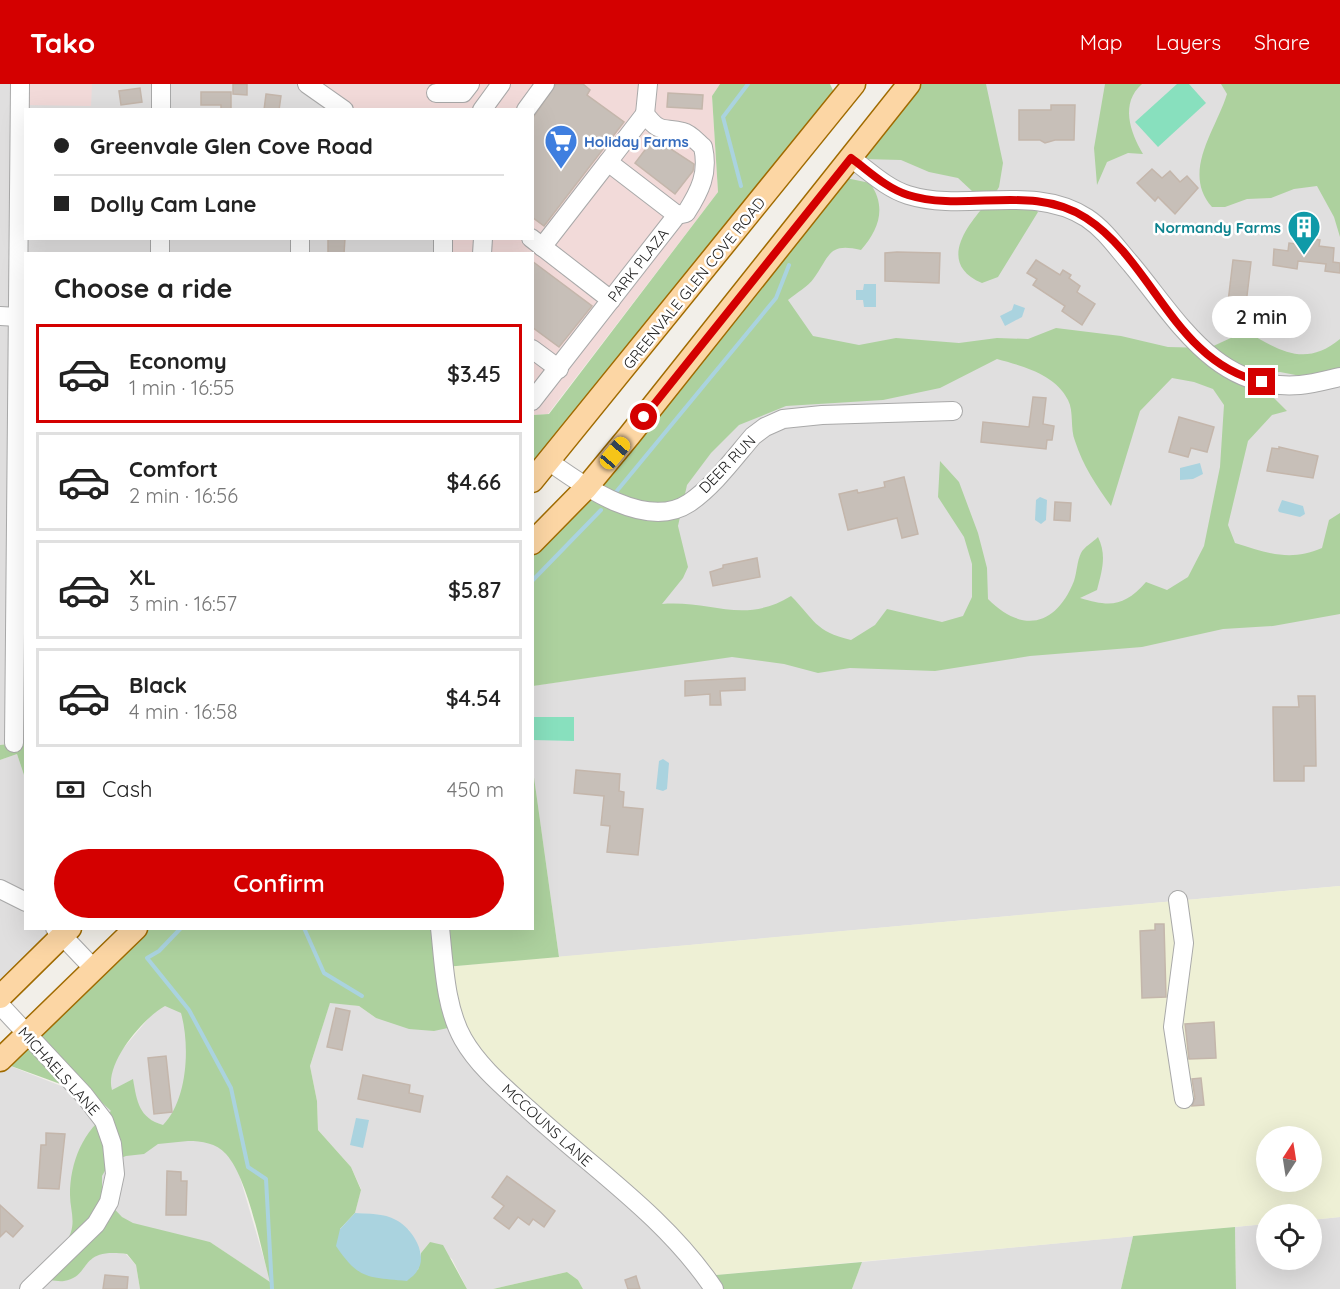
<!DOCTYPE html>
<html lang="en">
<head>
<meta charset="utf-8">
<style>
  :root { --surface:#fff; --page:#f6f6f6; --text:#222; --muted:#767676; --line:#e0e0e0; --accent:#d40000 }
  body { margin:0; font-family:Quicksand,sans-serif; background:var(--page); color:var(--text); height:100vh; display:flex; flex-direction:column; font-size:22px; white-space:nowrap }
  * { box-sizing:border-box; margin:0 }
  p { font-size:20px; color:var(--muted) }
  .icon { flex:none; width:33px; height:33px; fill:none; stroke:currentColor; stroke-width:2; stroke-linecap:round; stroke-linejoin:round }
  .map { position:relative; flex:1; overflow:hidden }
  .drawer { position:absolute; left:24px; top:168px; width:510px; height:678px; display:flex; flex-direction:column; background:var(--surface); border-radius:0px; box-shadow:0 6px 24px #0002 }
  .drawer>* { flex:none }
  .hud { position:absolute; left:24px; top:24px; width:510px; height:132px; border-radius:0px; box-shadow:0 6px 24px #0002; display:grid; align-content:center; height:132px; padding:0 30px; background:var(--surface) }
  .needle { width:39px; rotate:12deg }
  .tools { position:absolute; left:1256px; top:1042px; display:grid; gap:12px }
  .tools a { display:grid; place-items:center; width:66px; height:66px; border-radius:50%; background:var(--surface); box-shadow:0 6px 24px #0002; font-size:30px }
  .end { position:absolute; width:27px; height:27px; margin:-14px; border:8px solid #d40000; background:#fff; box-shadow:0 0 0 3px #fff }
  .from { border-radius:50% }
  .bubble { position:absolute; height:42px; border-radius:21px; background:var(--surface); box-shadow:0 6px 24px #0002; font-size:20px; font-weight:600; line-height:42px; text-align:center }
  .car { position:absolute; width:18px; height:36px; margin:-18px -9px; border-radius:8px; box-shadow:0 0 4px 2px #0007; background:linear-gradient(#f5c518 24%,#345 0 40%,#f5c518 0 76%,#345 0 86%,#f5c518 0) }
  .hud b { display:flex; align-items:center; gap:21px; height:57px; font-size:22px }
  .hud b+b { border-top:2px solid var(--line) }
  .hud i { width:15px; height:15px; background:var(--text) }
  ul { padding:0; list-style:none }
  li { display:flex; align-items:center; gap:18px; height:99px; margin:0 12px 9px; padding:0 18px; border:3px solid var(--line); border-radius:0px }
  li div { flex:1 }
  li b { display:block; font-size:22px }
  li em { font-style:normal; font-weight:600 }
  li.on { border-color:var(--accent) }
  li>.icon { width:54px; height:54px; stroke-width:1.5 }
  h2 { padding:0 30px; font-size:27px; line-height:72px }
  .pay { display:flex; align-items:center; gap:15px; height:66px; padding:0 30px; font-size:22px }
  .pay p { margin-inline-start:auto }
  .action { display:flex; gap:12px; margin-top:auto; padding:12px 30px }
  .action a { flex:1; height:69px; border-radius:36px; background:var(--accent); color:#fff; font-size:24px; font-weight:600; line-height:69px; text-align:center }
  header { display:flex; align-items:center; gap:36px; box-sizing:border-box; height:84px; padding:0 30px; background:var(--accent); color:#fff }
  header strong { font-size:28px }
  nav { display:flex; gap:33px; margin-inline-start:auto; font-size:21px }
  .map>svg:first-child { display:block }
  .residential { fill:#e0dfdf }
  .commercial { fill:#f2dad9 }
  .farmland { fill:#eef0d5; fill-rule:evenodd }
  .forest { fill:#add19e; fill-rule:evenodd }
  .pitch { fill:#88e0be }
  .water { fill:#aad3df }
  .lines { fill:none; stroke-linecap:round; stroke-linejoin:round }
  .stream { stroke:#aad3df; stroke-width:4 }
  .building { fill:#c7bfb8; stroke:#c4b6ab; stroke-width:1.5 }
  .minor-casing { stroke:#a9a9a9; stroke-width:20 }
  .major-casing { stroke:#a06b00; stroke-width:25 }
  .minor { stroke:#fff; stroke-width:18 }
  .major { stroke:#fcd6a4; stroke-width:22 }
  .route { stroke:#d40000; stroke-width:8 }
  .labels { text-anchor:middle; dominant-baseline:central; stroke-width:5; stroke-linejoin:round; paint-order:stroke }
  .shop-label { font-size:15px; font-weight:bold; fill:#366cbe; stroke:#fff; text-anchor:start }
  .culture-label { font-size:15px; font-weight:bold; fill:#0d838f; stroke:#fff; text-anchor:end }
  .street-label { font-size:15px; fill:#222; stroke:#fff }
</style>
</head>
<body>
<header>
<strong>Tako</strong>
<nav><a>Map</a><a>Layers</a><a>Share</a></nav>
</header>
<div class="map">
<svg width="1340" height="1205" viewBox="0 0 1340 1205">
  <rect width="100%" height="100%" fill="#f2efe9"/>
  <g class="residential">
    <polygon points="0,0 307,0 344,25 26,26 26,154 443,155 443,170 26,170 25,658 0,661"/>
    <polygon points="909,0 1248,0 1340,117 1340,802 559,873 533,686 532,602 731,572 542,450"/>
    <polygon points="17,670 25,694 26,844 66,845 0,913 0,676"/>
    <polygon points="174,904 229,1056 271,1199 210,1158 96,1140 76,1192 93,1172 106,1167 126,1170 136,1181 140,1205 0,1205 0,978 84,1011"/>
    <polygon points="330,918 359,922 376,934 457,942 561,1055 714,1205 583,1205 578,1196 567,1188 493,1205 467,1205 452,1175 430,1158 421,1169 409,1146 381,1131 355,1129 361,1105 351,1083 318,1046 317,1017 310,982"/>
    <polygon points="1340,1133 1340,1205 1236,1205 1235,1143 1266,1140 1266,1176 1311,1176 1311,1136"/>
    <polygon points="1133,1152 1121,1205 852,1205 862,1178"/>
  </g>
  <g class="commercial">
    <polygon points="22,0 92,0 91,22 21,21"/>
    <polygon points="307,0 720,0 712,12 718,108 548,330 533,331 532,170 443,169 443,155 532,154 532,26 344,25"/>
  </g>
  <path class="farmland" d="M1340,802v331l-29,3v-5h-45v9l-561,52 -228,-217 -32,-92zM1266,1053h45v45h-45z"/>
  <g class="forest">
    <polygon points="720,0 830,0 839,19 533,397 533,331 549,330 718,108 712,12"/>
    <path d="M914,0h72l17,79 -4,24 -6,10 38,8 7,7 -40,65 -16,6c-44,-19 -17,-55 4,-79l-28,-26 -29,-6 -28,-12 -38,-1z"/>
    <path d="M1105,0h37c-22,19 -12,48 1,70l-15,-1 -21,9 -10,23 -3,-37z"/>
    <path d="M1221,0h119v153l-6,-20 -17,-31 -23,3 -23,9 -24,1 -22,8h-13c-31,-35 4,-77 15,-113z"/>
    <path d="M846,94l24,5c17,24 9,47 -9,67 -33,-8 -31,6 -47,28 -6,9 -18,15 -26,22l25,36 46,9 37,-7 63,5 38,-5 31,1 28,-11 65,8 47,11 41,1 37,-17c35,21 60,36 94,8v29l-34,9 -26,-5 -20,2 13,23 14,14 -15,4 -24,26 -20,84 7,18c32,10 55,19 87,5l7,-28 11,-7v101l-67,12 -50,3 -81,18 -112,9 -95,15 -85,-3 -32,5 -34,-9 -52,-7 -199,29v-143zM997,275c25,7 58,15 71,41 6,11 2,29 7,41 8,25 21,44 36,65l29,-95 32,-33 22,4 19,7 11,16 -4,62 -16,79 -16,31 -21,13 -21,-8c-22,25 -36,25 -66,16l17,-8c5,-19 10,-35 1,-53 -5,5 -14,10 -17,16 -4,8 -4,19 -7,28 -18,45 -51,53 -86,18l-1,-31 -9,-35 -19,-51 -19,-21 -2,36 26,40 8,27v33l-9,19 -21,6 -55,-13 -12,16 -24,15c-37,-9 -36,-20 -60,-44 -47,29 -80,4 -129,8l21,-26 5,-11 -10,-41 9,-41 24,-32 28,-28 47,-19 97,-6 57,-12z"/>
    <polygon points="25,658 25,694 17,670 0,676 0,661"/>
    <path d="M533,686l26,187 -114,10 12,59 -23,5 -25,-2 -33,-11 -17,-12 -29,-3 -20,63 7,35 1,29 33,37 10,23 -6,23 -15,16 78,41 3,-17 9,-11 13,3 24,44h-327l-4,-24 -9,-11c-50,-7 -34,22 -63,27 -7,1 -17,-2 -24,-3 10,-14 25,-29 31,-46 4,-13 -1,-24 -1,-37 0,-33 13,-65 41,-84l-15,-14 -96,-35 136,-133 396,-1zM165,922l16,7c9,32 7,87 -18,112 -24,-7 -26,-23 -30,-46l-21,11c-8,-26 31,-72 53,-84zM188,1057c14,0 28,2 38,13 22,24 35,95 44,128l-60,-40 -77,-19 -11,-6 -20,-21v-20l8,-14 16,-6 18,-2 14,-10z"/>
    <polygon points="1235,1143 1236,1205 1121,1205 1133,1152"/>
    <polygon points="862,1178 852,1205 714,1205 705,1192"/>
    <polygon points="567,1188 578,1196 583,1205 493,1205"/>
  </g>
  <g class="pitch">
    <polygon points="1177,0 1189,0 1206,19 1158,63 1135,38"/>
    <polygon points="533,633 574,633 574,657 533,656"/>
  </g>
  <g class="water">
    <polygon points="864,200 876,200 876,223 864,223 863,216 856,216 856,206 863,206"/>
    <polygon points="1014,220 1025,224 1022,233 1005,242 1000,232 1012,226"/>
    <polygon points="1200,379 1203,390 1193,395 1180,396 1180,384"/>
    <polygon points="1040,413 1047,416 1046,436 1041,440 1035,436 1036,416"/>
    <polygon points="1282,416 1303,422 1305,430 1300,433 1279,428 1278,426"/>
    <polygon points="663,675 669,679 667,705 663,707 656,705 659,677"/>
    <polygon points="356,1034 369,1036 363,1064 350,1061"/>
    <path d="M355,1129c13,1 29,0 41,7 16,8 33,35 21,51 -2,4 -7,7 -10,10 -39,-4 -48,-1 -71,-35l4,-17z"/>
  </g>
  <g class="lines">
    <g class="stream">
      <polyline points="741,102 723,33 748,0"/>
      <polyline points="616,408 776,214 789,181"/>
      <polyline points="532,497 601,426"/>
      <polyline points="181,844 159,867 147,874 189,926 231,1004 248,1083 266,1095 272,1205"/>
      <polyline points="304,844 324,889 362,912"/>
    </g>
  </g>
  <g class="building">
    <polygon points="233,0 247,0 247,11 233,10"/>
    <polygon points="556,0 583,0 590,6 587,11 624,38 544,142 532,133 532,35"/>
    <polygon points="140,4 142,18 121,21 119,7"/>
    <polygon points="201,8 231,8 231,26 221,26 221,21 201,21"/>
    <polygon points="668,9 703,11 702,25 667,23"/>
    <polygon points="266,10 281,12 279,26 264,26"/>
    <polygon points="1051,21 1075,21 1074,56 1055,56 1045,59 1040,56 1019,56 1019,26 1051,26"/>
    <polygon points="654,54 694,80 693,87 675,110 635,79"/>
    <polygon points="1152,85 1162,94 1170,87 1180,98 1187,92 1198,104 1175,130 1158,113 1155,117 1137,99"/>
    <polygon points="328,154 345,154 344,170 328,170"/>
    <polygon points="1306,154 1320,156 1319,162 1334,164 1333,178 1340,179 1340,189 1325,187 1326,180 1298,177 1297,185 1273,181 1274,165 1288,167 1289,159 1306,161"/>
    <polygon points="897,168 940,169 939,199 885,197 885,169"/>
    <polygon points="1036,176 1060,191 1063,186 1071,191 1069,194 1080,202 1077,208 1095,220 1082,241 1062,227 1065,222 1033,201 1037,195 1027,189"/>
    <polygon points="1233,176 1251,178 1244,237 1226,235"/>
    <polygon points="532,177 592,222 559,263 532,243"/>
    <polygon points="1033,313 1046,314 1043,340 1054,342 1052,356 1047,356 1046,365 981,358 983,338 1029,343"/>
    <polygon points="1179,333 1214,343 1207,368 1191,364 1188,373 1169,368"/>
    <polygon points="1279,363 1318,372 1313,394 1267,387 1272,364 1279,365"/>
    <polygon points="904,393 918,450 902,454 897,434 848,446 839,410 857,406 858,409 885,403 884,398"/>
    <polygon points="1055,418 1071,419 1070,437 1054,436"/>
    <polygon points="757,474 760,493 713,502 710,488 723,484 723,481"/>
    <polygon points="745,594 745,606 720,607 721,621 710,621 710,610 685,612 685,597"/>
    <polygon points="1298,612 1315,612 1316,682 1304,682 1304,697 1274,697 1273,623 1299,623"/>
    <polygon points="576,686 620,690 619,707 624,708 623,723 643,725 638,771 607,768 610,742 601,741 604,712 574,709"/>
    <polygon points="1155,840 1164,840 1166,913 1142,914 1140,847 1155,846"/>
    <polygon points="336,924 350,927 342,966 327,963"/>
    <polygon points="1214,938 1216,974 1189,975 1185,940"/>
    <polygon points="166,972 172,1028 154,1030 148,974"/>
    <polygon points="363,991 410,1001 409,1009 423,1012 420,1028 358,1015"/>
    <polygon points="1201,994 1204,1021 1192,1022 1195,1014 1192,995"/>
    <polygon points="46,1049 65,1050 59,1105 38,1104 41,1061 46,1061"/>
    <polygon points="167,1087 181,1088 181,1097 187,1097 186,1131 166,1131"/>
    <polygon points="507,1092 555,1127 544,1143 533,1135 529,1141 518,1133 509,1145 494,1134 504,1122 492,1113"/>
    <polygon points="0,1121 23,1142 13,1153 6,1147 0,1153"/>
    <polygon points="105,1191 128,1193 127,1205 103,1205"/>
    <polygon points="636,1192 640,1205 628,1205 625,1196"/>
  </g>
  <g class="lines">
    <g class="minor-casing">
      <g id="minor">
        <polyline points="307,0 344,26"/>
        <polyline points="436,9 463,9 470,0"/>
        <polyline points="161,26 161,0"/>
        <polyline points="482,26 501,0"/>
        <polyline points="526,26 545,0"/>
        <path d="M851,74c18,13 35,30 57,37 58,18 125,-12 179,23 18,12 30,30 44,46 46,55 85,128 169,121 13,-1 27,-5 40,-8"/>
        <polyline points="608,78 645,30"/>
        <polyline points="531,154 611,216"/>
        <polyline points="542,163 608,78 677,131"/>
        <polyline points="160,170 160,154"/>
        <polyline points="300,170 300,154"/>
        <polyline points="443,170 443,154"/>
        <polyline points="482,170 483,154"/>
        <polyline points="0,232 18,233"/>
        <polyline points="532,265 559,285"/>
        <path d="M532,317l145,-186 9,-2c14,-22 23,-40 17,-66 -6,-5 -12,-13 -20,-15 -21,-5 -23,2 -38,-18l3,-30"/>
        <path d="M550,378c33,24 97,69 139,41 25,-17 45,-45 64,-67l12,-9 18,-8 39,-4 131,-4"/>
        <polyline points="14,659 20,0"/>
        <polyline points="0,805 26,818"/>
        <polyline points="1178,816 1184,859 1173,943 1184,1015"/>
        <polyline points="55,844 94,885"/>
        <path d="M440,844c4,36 5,79 23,111 16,28 42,49 65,70 63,58 138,108 186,180"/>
        <polyline points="0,921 84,1011 104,1037 112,1060 115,1090 109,1118 96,1140 29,1205"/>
      </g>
    </g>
    <g class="major-casing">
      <g id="major">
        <polyline points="532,397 854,0"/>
        <polyline points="532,459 586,404 629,352 909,0"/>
        <polyline points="0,913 70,844"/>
        <polyline points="0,976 136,844"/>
      </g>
    </g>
    <use href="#minor" class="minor"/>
    <use href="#major" class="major"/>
  </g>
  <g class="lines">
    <path class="route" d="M644,333l207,-259c18,13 35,30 57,37 57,18 125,-12 178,23 68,44 88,144 176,164"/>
  </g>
  <defs>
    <g id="supermarket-pin" transform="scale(1.725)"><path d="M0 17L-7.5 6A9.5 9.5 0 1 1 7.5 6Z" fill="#3f7fe0" stroke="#fff"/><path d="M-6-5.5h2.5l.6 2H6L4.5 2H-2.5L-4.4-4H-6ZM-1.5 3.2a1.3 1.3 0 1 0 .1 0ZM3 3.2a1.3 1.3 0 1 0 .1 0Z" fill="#fff"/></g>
    <g id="building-pin" transform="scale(1.725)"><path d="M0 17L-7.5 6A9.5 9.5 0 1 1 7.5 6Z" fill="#0f9aa8" stroke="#fff"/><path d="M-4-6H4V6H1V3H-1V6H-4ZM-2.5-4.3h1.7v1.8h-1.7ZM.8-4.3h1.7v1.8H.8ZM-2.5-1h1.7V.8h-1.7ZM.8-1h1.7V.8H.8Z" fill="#fff"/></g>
  </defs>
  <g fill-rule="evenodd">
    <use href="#supermarket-pin" x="561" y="57"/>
    <use href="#building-pin" x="1304" y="143"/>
  </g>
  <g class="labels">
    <g class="shop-label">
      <text x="584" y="57">Holiday Farms</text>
    </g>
    <g class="culture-label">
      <text x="1281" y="143">Normandy Farms</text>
    </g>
    <g class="street-label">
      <text transform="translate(638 181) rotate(-52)">PARK PLAZA</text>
      <text transform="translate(694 199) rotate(-51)">GREENVALE GLEN COVE ROAD</text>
      <text transform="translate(727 380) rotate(-46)">DEER RUN</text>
      <text transform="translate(59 987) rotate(48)">MICHAELS LANE</text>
      <text transform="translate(547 1041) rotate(42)">MCCOUNS LANE</text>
    </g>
  </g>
</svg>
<div class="tools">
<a><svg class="needle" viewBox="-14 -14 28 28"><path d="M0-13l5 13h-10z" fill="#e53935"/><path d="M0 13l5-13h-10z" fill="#767676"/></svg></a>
<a><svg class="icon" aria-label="locate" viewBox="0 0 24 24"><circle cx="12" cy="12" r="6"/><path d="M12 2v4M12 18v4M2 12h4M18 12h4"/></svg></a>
</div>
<i class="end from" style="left:644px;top:333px"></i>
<i class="end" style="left:1262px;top:298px"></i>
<div class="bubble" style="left:1212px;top:212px;width:99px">2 min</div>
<i class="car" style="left:615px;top:369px;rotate:40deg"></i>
<div class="hud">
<b><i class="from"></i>Greenvale Glen Cove Road</b>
<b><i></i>Dolly Cam Lane</b>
</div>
<section class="drawer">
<h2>Choose a ride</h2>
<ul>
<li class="on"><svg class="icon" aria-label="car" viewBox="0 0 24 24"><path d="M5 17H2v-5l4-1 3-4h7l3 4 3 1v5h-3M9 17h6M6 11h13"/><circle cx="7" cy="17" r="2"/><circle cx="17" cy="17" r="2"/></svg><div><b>Economy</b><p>1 min · 16:55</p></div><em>$3.45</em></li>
<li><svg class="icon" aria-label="car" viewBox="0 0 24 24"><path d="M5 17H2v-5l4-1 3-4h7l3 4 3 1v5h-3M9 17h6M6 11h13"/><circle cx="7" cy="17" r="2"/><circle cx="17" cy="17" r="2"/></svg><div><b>Comfort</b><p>2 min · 16:56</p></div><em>$4.66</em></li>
<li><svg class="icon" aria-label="car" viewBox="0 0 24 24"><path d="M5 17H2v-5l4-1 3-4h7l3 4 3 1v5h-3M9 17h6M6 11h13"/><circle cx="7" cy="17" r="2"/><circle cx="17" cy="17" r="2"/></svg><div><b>XL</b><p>3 min · 16:57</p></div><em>$5.87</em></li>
<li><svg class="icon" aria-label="car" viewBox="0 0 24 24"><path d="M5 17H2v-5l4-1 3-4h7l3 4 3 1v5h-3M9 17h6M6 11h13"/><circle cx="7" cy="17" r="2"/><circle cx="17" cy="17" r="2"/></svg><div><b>Black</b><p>4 min · 16:58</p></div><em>$4.54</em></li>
</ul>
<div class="pay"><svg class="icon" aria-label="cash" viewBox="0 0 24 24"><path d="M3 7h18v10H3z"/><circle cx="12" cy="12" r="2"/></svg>Cash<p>450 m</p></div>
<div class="action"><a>Confirm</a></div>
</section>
</div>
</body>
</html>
